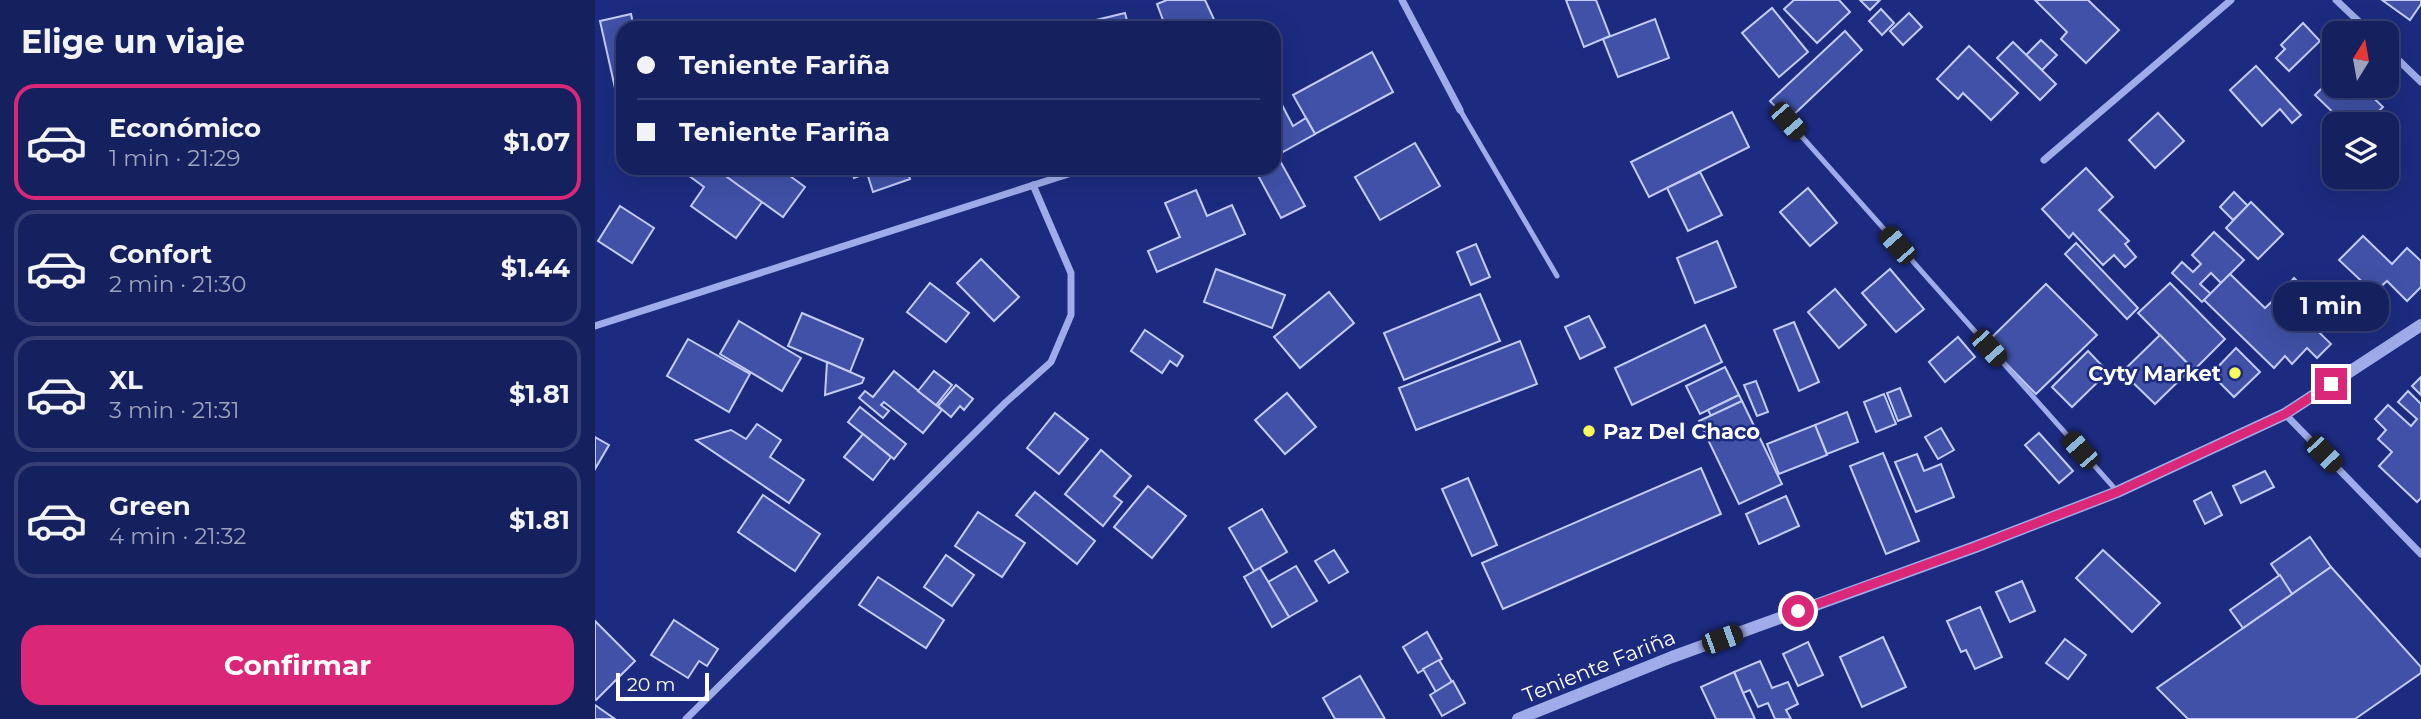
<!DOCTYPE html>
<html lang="es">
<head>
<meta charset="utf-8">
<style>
  :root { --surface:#15205f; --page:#1e2865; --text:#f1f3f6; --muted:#9da3bd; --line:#343e74; --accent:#db2777 }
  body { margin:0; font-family:Montserrat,sans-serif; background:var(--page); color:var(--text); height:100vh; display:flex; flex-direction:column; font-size:26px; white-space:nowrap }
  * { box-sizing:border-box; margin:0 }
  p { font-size:23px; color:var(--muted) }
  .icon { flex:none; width:38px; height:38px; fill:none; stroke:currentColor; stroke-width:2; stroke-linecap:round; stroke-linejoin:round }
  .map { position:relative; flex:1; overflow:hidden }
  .sheet { display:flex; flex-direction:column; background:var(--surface); width:595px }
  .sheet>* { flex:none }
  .hud { position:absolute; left:21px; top:21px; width:665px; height:154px; border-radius:21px; box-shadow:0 7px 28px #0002,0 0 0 2px var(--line); display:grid; align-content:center; height:154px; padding:0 21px; background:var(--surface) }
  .needle { width:46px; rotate:11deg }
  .tools { position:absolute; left:1727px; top:21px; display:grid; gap:14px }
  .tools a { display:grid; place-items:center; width:77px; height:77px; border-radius:14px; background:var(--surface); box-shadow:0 7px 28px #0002,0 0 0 2px var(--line); font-size:35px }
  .scale { position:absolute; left:21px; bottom:18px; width:93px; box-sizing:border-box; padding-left:7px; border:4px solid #fff; border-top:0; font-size:19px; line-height:24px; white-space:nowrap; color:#fff; -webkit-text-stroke:5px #1c2b7f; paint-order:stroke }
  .end { position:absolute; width:32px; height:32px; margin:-16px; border:9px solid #db2777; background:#fff; box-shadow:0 0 0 4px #fff }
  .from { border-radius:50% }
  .bubble { position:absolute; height:49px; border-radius:21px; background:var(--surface); box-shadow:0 7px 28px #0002,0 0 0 2px var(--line); font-size:23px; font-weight:700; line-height:49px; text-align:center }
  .car { position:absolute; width:21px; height:42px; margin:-21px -10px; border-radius:9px; box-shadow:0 0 5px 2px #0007; background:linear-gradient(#222 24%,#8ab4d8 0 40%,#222 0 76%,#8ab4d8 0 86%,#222 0) }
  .hud b { display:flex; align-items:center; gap:24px; height:66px; font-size:26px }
  .hud b+b { border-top:2px solid var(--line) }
  .hud i { width:18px; height:18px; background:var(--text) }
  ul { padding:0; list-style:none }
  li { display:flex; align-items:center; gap:21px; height:116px; margin:0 14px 10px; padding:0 7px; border:4px solid var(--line); border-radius:21px }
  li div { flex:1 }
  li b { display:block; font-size:26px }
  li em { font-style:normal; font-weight:700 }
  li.current { border-color:var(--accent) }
  li>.icon { width:63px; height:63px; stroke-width:1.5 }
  h2 { padding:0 21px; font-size:32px; line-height:84px }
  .cta { display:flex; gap:14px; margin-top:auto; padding:14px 21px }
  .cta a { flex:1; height:80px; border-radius:21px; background:var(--accent); color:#fff; font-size:28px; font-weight:700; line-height:80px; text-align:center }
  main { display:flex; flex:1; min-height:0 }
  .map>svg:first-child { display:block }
  .building { fill:#4051a7; stroke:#c3ccf7; stroke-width:2 }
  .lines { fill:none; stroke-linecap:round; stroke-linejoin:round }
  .service { stroke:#9face9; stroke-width:5 }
  .minor { stroke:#9face9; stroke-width:7 }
  .tertiary { stroke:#9face9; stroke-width:12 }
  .route { stroke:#db2777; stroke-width:9 }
  .poi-dot { fill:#faf95c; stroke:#1c2b7f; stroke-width:2.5 }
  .labels { text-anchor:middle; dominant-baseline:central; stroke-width:5; stroke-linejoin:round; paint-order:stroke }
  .poi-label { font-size:21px; font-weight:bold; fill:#fff; stroke:#1c2b7f; text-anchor:end }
  .street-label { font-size:21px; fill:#fff; stroke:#1c2b7f }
</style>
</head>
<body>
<main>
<section class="sheet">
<h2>Elige un viaje</h2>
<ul>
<li class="current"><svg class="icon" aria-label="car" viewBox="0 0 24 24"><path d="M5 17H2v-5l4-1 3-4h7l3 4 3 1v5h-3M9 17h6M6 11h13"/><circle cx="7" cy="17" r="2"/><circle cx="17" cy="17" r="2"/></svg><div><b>Económico</b><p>1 min · 21:29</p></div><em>$1.07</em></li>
<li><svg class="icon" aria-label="car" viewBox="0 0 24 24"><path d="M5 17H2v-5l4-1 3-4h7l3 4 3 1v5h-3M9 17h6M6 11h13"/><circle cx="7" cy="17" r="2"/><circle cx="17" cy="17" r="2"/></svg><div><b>Confort</b><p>2 min · 21:30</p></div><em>$1.44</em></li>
<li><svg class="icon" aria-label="car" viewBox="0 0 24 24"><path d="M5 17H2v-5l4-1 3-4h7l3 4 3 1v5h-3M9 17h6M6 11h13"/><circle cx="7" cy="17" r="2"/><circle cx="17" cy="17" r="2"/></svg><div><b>XL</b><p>3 min · 21:31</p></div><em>$1.81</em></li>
<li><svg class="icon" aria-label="car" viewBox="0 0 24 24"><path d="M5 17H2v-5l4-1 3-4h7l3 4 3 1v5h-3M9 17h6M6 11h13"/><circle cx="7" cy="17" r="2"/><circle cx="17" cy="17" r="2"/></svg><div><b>Green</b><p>4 min · 21:32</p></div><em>$1.81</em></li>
</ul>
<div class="cta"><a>Confirmar</a></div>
</section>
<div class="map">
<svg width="1826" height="719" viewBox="0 0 1826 719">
  <rect width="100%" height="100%" fill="#1c2b7f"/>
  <g class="building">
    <polygon points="572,0 610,0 623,28 571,28 562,4"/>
    <polygon points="971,0 1001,0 1015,36 989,47"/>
    <polygon points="1199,0 1244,0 1255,12 1222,43 1189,9"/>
    <polygon points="1265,0 1285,0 1275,10"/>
    <polygon points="1440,0 1493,0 1524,30 1491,63 1466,39 1472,32"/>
    <polygon points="1787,0 1826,0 1826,4 1815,20"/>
    <polygon points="1177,8 1213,52 1184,77 1147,33"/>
    <polygon points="1286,9 1299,23 1287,35 1274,21"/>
    <polygon points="530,13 534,28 501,28 497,21"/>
    <polygon points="1314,13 1327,27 1308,45 1295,31"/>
    <polygon points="36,14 39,28 28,28 28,86 20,88 5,21"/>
    <polygon points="1060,19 1074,58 1023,77 1008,39"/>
    <polygon points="1708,23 1725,41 1694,71 1681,58 1690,49 1686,45"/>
    <polygon points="1250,31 1267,50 1193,120 1175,101"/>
    <polygon points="1446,40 1462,55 1447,70 1431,55"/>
    <polygon points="1418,42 1461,84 1445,100 1402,58"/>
    <polygon points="1374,46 1423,93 1396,120 1368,93 1363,99 1342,79"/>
    <polygon points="777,52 798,92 720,134 698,95"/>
    <polygon points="1661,66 1706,115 1697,123 1685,109 1667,126 1635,90"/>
    <polygon points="1740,75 1740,86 1766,86 1788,107 1771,124 1750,124 1720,95"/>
    <polygon points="686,103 698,126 711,118 720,134 688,152 679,136 679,107"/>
    <polygon points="1137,112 1154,147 1054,197 1036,162"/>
    <polygon points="1563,113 1589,141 1560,168 1534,140"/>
    <polygon points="820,143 845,186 785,220 760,177"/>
    <polygon points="679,150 710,206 686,218 659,168 679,168"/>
    <polygon points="98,168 120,168 167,202 141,238 96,206 109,187 93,175"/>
    <polygon points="128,168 184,168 210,187 188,217 125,172"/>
    <polygon points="255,168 312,168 315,179 278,192 272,173 259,178"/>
    <polygon points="1491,168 1518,197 1504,210 1534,241 1530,244 1541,257 1530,267 1519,255 1508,265 1478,233 1474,238 1447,209"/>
    <polygon points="1105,172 1127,215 1093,231 1072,188"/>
    <polygon points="1213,188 1242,223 1215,246 1185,212"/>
    <polygon points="601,190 612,216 637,205 650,234 562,272 553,251 585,237 570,203"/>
    <polygon points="1639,192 1653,206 1638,220 1625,207"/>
    <polygon points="1656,202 1688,234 1663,259 1631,228"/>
    <polygon points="25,206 59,228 37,263 3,241"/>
    <polygon points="1619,232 1649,260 1626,283 1616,273 1605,284 1616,294 1607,302 1577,273 1587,262 1598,272 1606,264 1597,255"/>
    <polygon points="1768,236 1797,264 1812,248 1826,261 1826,287 1812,301 1792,281 1779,293 1744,260"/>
    <polygon points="1122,241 1141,287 1100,303 1082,258"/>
    <polygon points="1481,243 1543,308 1532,319 1470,254"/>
    <polygon points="881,244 895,277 876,285 862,252"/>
    <polygon points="386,259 424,297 399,321 362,283"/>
    <polygon points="621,269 690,295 677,328 609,302"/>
    <polygon points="1295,269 1329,309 1301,332 1267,293"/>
    <polygon points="1635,274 1670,308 1685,294 1736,344 1722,358 1712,348 1697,364 1690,356 1679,368 1609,300"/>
    <polygon points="1699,278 1721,300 1706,315 1685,294"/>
    <polygon points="335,283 374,313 351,342 312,312"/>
    <polygon points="1575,283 1630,339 1599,370 1543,313"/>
    <polygon points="1451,284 1502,335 1441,394 1391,343"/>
    <polygon points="1240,289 1271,325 1244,348 1213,312"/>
    <polygon points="734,292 759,323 705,368 679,337"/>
    <polygon points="885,294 905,341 809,380 789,333"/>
    <polygon points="207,313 268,339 255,372 193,346"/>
    <polygon points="994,316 1010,347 985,359 970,327"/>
    <polygon points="144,321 206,358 187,391 125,354"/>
    <polygon points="1199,322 1224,382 1204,391 1179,330"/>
    <polygon points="1110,325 1127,362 1037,405 1020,368"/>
    <polygon points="550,330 588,356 582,366 575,361 567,373 536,351"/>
    <polygon points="1565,335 1597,368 1560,404 1527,372"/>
    <polygon points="1363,337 1380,357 1350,382 1334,362"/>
    <polygon points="93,339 155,374 134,412 72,376"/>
    <polygon points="925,341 942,384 821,430 804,388"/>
    <polygon points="1641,348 1665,372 1639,397 1616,374"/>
    <polygon points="1493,351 1513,372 1477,407 1457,387"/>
    <polygon points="232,362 269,378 267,383 230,395"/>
    <polygon points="1130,367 1144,395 1105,414 1091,386"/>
    <polygon points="299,371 347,410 328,433 289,402 286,405 294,411 288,418 264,398 270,391 278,397"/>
    <polygon points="339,371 357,385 341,405 323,391"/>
    <polygon points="1826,377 1826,395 1817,386"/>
    <polygon points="1161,381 1173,412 1162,416 1149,385"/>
    <polygon points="361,385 378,399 369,410 365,406 356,417 343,406"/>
    <polygon points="1305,388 1316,416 1303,421 1292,393"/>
    <polygon points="1813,391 1826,404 1826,498 1822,502 1784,466 1797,452 1783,439 1791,430 1780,419 1793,405 1816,426 1822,419 1803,402"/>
    <polygon points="692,393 721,427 690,454 660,420"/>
    <polygon points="1289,394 1301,424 1281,432 1269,402"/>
    <polygon points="1144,395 1147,401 1116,416 1113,410"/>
    <polygon points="1147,401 1187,484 1144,504 1104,421"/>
    <polygon points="265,407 311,444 299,459 253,422"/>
    <polygon points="1252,412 1263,442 1232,454 1220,425"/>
    <polygon points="460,413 493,439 464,474 432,448"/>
    <polygon points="162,424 186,440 175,457 209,480 194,503 101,440 136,430 151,439"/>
    <polygon points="1220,425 1232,455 1184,474 1172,444"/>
    <polygon points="1346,428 1359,450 1343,459 1330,437"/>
    <polygon points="1444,433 1478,471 1464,483 1430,445"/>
    <polygon points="268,434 296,457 278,480 249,457"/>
    <polygon points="0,437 14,445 0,469"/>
    <polygon points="506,450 536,476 519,496 527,502 508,526 470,494"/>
    <polygon points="1288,453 1324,541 1291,554 1255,466"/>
    <polygon points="1322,454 1329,471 1346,464 1359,497 1321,512 1300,462"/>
    <polygon points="1106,468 1126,514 908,609 887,563"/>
    <polygon points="1670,471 1679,487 1646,503 1638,486"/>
    <polygon points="873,478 902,545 877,556 847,489"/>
    <polygon points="553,486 591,516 557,558 519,527"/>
    <polygon points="440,492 500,541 482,564 421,515"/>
    <polygon points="1616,492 1627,515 1610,524 1599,501"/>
    <polygon points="168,495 225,534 200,571 143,532"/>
    <polygon points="1191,496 1204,526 1164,544 1151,514"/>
    <polygon points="667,509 692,552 659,571 634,528"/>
    <polygon points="383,512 430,543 407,577 360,546"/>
    <polygon points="1715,537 1736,567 1697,594 1676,564"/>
    <polygon points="739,550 753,572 734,583 720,561"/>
    <polygon points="1508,550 1565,603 1537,632 1481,578"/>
    <polygon points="351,555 379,575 357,606 329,587"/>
    <polygon points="701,566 722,601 694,617 673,582"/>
    <polygon points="1736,567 1826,667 1826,673 1760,719 1593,719 1562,688"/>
    <polygon points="665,568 694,617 677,627 649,577"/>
    <polygon points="1685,575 1697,594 1648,628 1635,610"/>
    <polygon points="283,577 349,620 331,648 264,605"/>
    <polygon points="1427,581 1440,611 1415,622 1401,592"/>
    <polygon points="1385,607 1407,657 1380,669 1371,650 1366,652 1352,621"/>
    <polygon points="79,620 123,649 112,666 104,661 93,678 56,655"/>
    <polygon points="0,621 40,661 1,700 0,699"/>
    <polygon points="832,632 847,659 823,673 808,647"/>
    <polygon points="1288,637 1311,687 1267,707 1245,657"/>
    <polygon points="1470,639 1491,655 1473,679 1451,663"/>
    <polygon points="1213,642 1228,675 1203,686 1188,654"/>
    <polygon points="844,660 857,682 841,692 828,669"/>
    <polygon points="1165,661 1177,688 1193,682 1203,704 1191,710 1196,719 1180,719 1173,703 1163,707 1155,690 1148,693 1139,672"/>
    <polygon points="1139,672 1148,693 1160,719 1121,719 1106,687"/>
    <polygon points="765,676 790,719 740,719 728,698"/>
    <polygon points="858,681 870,703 847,716 835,695"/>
    <polygon points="0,705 20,719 0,719"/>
  </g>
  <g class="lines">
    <g class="service">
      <polyline points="865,110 962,276"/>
      <polyline points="1193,121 1521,490"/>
    </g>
    <g class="minor">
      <polyline points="807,0 865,110"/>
      <polyline points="1741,0 1776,33"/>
      <polyline points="1792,49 1826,82"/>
      <polyline points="1449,160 1636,0"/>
      <polyline points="0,326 492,168"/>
      <polyline points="1690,414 1826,554"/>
      <polyline points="91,719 410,403 456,362 476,315 476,273 438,185"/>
    </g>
    <polyline class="tertiary" points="923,719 1077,657 1380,547 1522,492 1690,414 1826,325"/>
  </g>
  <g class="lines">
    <polyline class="route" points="1203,611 1380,547 1522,492 1690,414 1736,384"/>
  </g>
  <g class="poi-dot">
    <circle cx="1640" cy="373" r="7"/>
    <circle cx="994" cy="431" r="7"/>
  </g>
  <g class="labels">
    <g class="poi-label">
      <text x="1626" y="373">Cyty Market</text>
      <text x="1008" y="431" text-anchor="start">Paz Del Chaco</text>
    </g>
    <g class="street-label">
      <text transform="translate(1004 666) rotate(-22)">Teniente Fariña</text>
    </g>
  </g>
</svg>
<div class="tools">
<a><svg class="needle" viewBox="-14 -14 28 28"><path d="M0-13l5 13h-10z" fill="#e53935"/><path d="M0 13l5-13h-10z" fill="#9da3bd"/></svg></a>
<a><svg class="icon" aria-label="layers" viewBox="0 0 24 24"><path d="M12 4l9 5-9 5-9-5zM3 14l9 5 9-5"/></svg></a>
</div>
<div class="scale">20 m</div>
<i class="end from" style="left:1203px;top:611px"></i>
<i class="end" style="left:1736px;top:384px"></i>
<div class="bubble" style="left:1678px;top:282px;width:116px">1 min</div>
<i class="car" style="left:1193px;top:121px;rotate:139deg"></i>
<i class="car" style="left:1302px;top:245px;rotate:319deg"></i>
<i class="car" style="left:1394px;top:348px;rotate:138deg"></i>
<i class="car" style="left:1485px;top:450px;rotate:319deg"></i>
<i class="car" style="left:1729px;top:454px;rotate:136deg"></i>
<i class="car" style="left:1127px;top:639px;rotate:70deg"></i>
<div class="hud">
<b><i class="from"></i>Teniente Fariña</b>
<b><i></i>Teniente Fariña</b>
</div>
</div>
</main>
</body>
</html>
